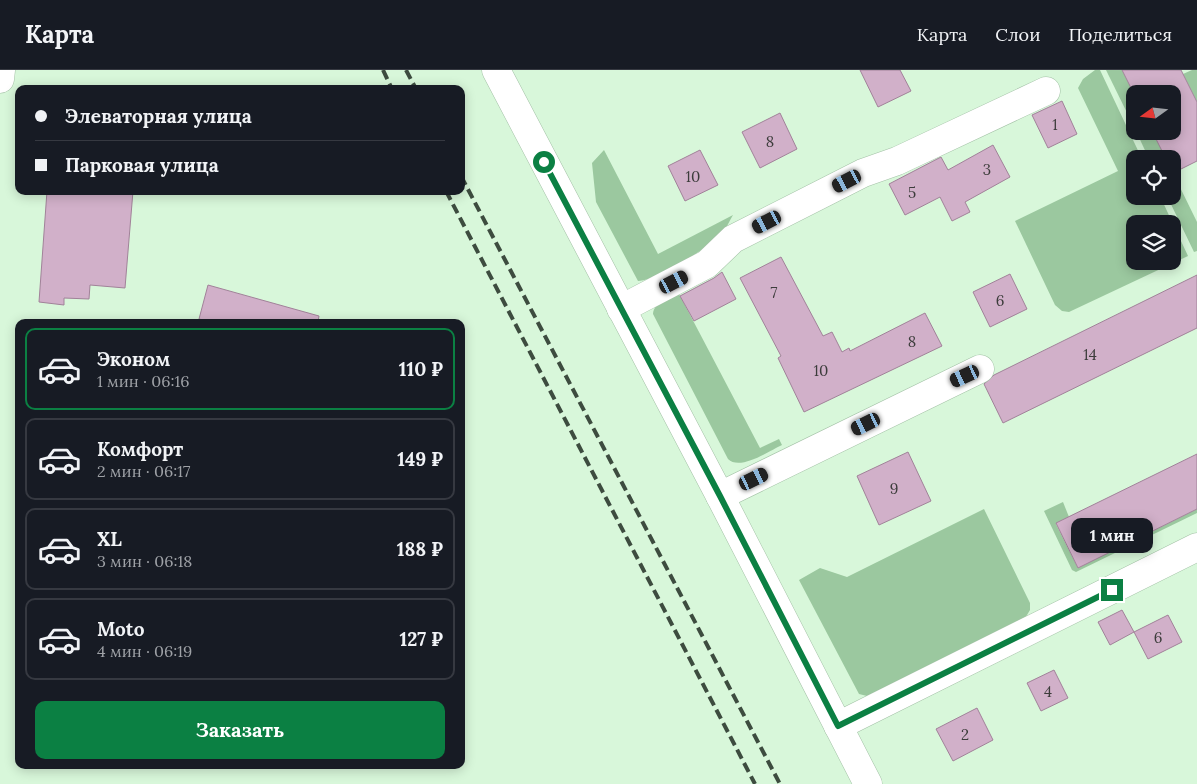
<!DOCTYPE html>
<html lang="ru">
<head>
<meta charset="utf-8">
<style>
  :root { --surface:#171b24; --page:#20242c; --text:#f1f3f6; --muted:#9ea1a6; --line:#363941; --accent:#0b8043 }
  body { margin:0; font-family:Lora,serif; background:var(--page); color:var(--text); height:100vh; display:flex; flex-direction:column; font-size:19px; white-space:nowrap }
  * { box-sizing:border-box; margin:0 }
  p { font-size:16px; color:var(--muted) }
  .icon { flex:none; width:28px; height:28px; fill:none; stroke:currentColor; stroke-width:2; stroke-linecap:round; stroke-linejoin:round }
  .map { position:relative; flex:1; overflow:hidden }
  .drawer { position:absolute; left:15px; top:249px; width:450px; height:450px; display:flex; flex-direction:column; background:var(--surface); border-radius:10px; box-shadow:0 2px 12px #0003 }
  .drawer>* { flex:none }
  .top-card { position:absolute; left:15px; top:15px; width:450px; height:110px; border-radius:10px; box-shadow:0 2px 12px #0003; display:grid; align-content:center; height:110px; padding:0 20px; background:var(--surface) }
  .needle { width:32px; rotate:255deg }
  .fabs { position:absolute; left:1126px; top:15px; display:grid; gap:10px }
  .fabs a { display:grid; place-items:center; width:55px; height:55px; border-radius:10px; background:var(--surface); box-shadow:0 2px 12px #0003; font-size:25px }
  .end { position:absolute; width:22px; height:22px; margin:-11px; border:6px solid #0b8043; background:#fff; box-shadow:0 0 0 2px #fff }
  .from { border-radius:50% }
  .bubble { position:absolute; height:35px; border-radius:10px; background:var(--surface); box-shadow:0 2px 12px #0003; font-size:16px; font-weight:800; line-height:35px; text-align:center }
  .car { position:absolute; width:15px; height:30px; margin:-15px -8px; border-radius:6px; box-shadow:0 0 4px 1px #0007; background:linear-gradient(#222 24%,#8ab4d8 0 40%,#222 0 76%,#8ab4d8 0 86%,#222 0) }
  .top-card b { display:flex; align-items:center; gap:18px; height:48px; font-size:19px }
  .top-card b+b { border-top:1px solid var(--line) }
  .top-card i { width:12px; height:12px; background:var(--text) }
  ul { padding:9px 0 0; list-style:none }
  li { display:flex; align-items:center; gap:15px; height:82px; margin:0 10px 8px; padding:0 10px; border:2px solid var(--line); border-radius:10px }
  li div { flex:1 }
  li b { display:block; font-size:19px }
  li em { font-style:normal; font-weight:800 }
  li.active { border-color:var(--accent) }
  li>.icon { width:45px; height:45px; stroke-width:1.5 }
  .button { display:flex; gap:10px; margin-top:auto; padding:10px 20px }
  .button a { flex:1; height:58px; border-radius:10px; background:var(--accent); color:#fff; font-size:20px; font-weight:800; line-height:58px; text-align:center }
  header { display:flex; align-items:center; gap:30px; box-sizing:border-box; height:70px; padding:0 25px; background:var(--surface); border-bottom:1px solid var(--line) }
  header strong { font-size:24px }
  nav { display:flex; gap:28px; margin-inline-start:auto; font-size:18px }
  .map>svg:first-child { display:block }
  .green { fill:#9bc89f; fill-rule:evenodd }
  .building { fill:#d1b0c9; stroke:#a18299 }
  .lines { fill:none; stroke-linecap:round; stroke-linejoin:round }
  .minor-casing { stroke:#a3c1a6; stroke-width:29 }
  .secondary-casing { stroke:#a3c1a6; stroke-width:29 }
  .minor { stroke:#fff; stroke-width:28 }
  .secondary { stroke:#fff; stroke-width:28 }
  .rail { stroke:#3d4c3f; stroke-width:4; stroke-dasharray:10 5; stroke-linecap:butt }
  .route { stroke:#0b8043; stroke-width:6 }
  .labels { text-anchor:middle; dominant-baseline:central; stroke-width:4; stroke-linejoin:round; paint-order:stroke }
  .number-label { font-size:15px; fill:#3c3c3b }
</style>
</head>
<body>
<header>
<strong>Карта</strong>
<nav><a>Карта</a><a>Слои</a><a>Поделиться</a></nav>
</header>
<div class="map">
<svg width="1197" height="714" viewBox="0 0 1197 714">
  <rect width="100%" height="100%" fill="#d8f7da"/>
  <g class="green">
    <path d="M1095,0h5l42,89h-7v37h25l28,60 -119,56 -7,-1 -7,-6 -40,-84 103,-50 -40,-83 5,-9zM1135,154h37v37h-37z"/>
    <polygon points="1106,0 1122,0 1135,26 1135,59"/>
    <polygon points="1192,0 1197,0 1197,32 1183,4"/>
    <polygon points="1136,61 1152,61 1166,89 1149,89"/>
    <path d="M604,80l54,104 75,-39c-3,5 -6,12 -10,17 -15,16 -64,48 -85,49l-42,-79 -4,-39z"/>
    <polygon points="1173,103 1197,152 1197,181 1194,182 1167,126 1172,126"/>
    <path d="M678,222l82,156 19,-9 3,6c-13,6 -42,26 -54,14l-75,-145c1,-12 16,-17 25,-22z"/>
    <polygon points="1063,432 1069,447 1056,454 1078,498 1197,439 1197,443 1076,502 1072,500 1044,441"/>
    <polygon points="984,439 1030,533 1030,540 1024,550 867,626 859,624 799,510 820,498 847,507"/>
  </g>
  <g class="building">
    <polygon points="860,0 900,0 911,21 878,37"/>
    <polygon points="1122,0 1181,0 1197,32 1197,91 1173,103 1172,89 1166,89 1152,61 1172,61 1172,24 1135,24 1135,26"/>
    <polygon points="1062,31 1077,64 1048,78 1032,45"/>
    <polygon points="780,43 797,79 760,98 742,62"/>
    <polygon points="993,75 1010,107 965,132 970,142 952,151 940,127 905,145 889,114 941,87 948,100"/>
    <polygon points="700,80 718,115 685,131 668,96"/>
    <polygon points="47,121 133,121 125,218 90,215 89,229 64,228 64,235 39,232"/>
    <polygon points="781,187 823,266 832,262 842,282 849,278 850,281 925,243 942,276 804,342 778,288 781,286 740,208"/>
    <polygon points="722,202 736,229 694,251 680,226 714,208"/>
    <polygon points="1010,204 1027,239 990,257 973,222"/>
    <polygon points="1197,205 1197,258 1003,353 984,314 994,305"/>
    <polygon points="208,215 319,246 318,252 211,252 199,249"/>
    <polygon points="908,382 931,431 879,455 857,406"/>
    <polygon points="1197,384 1197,439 1078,498 1056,453"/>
    <polygon points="1122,540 1134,562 1110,575 1098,552"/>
    <polygon points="1168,545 1182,572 1148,589 1134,562"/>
    <polygon points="1054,600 1068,628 1041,641 1027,613"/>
    <polygon points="977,638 993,670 953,691 936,659"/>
  </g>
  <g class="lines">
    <g class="minor-casing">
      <g id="minor">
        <polyline points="621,239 707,194 733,169 863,103 897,91 1046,21"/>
        <polyline points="720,426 980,299"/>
        <polyline points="838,656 1197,477"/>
      </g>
    </g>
    <g class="secondary-casing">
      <g id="secondary">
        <polyline points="496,0 720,426 868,714"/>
        <polyline points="0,9 1,0"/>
      </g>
    </g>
    <use href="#minor" class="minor"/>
    <use href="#secondary" class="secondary"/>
    <g class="rail">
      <polyline points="383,0 392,19"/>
      <polyline points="406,0 416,19"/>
      <polyline points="461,106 780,714"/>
      <polyline points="446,121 755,714"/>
    </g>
  </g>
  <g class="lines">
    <polyline class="route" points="544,92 720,426 838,656 1112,520"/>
  </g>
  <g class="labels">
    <g class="number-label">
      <text x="1055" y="54">1</text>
      <text x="770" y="71">8</text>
      <text x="987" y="99">3</text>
      <text x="693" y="106">10</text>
      <text x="912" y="122">5</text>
      <text x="774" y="222">7</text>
      <text x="1000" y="230">6</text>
      <text x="912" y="271">8</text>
      <text x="1090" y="284">14</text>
      <text x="821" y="300">10</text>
      <text x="894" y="418">9</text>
      <text x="1158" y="567">6</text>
      <text x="1048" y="621">4</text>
      <text x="965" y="664">2</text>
    </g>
  </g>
</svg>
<div class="fabs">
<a><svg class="needle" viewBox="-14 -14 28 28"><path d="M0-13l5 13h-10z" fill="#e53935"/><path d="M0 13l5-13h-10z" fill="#9ea1a6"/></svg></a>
<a><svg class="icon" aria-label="locate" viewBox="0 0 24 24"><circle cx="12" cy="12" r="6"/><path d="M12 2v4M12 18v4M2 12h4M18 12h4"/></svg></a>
<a><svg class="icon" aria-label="layers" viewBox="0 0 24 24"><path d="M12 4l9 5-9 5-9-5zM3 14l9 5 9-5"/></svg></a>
</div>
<i class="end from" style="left:544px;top:92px"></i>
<i class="end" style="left:1112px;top:520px"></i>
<div class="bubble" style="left:1071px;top:448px;width:82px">1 мин</div>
<i class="car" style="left:847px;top:111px;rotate:243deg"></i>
<i class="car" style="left:767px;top:152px;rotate:243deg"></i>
<i class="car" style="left:674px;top:212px;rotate:63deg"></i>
<i class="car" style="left:965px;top:306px;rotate:245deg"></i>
<i class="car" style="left:866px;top:354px;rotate:244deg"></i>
<i class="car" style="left:754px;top:409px;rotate:64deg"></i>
<div class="top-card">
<b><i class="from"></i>Элеваторная улица</b>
<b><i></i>Парковая улица</b>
</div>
<section class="drawer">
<ul>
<li class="active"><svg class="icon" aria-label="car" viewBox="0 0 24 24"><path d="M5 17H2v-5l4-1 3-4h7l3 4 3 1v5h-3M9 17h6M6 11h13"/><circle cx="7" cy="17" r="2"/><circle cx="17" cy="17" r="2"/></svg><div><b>Эконом</b><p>1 мин · 06:16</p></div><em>110 ₽</em></li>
<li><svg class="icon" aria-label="car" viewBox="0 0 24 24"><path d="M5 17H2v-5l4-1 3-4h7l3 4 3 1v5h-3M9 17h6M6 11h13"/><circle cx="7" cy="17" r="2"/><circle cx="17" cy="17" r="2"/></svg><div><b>Комфорт</b><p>2 мин · 06:17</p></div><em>149 ₽</em></li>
<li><svg class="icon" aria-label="car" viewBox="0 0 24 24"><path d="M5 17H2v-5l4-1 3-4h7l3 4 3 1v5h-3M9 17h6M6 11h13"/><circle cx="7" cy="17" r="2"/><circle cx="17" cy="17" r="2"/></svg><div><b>XL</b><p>3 мин · 06:18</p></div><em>188 ₽</em></li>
<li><svg class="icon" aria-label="car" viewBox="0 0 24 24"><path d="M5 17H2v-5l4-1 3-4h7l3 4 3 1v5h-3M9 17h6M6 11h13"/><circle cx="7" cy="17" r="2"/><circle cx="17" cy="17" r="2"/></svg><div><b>Moto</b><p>4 мин · 06:19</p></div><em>127 ₽</em></li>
</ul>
<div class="button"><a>Заказать</a></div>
</section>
</div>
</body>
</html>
